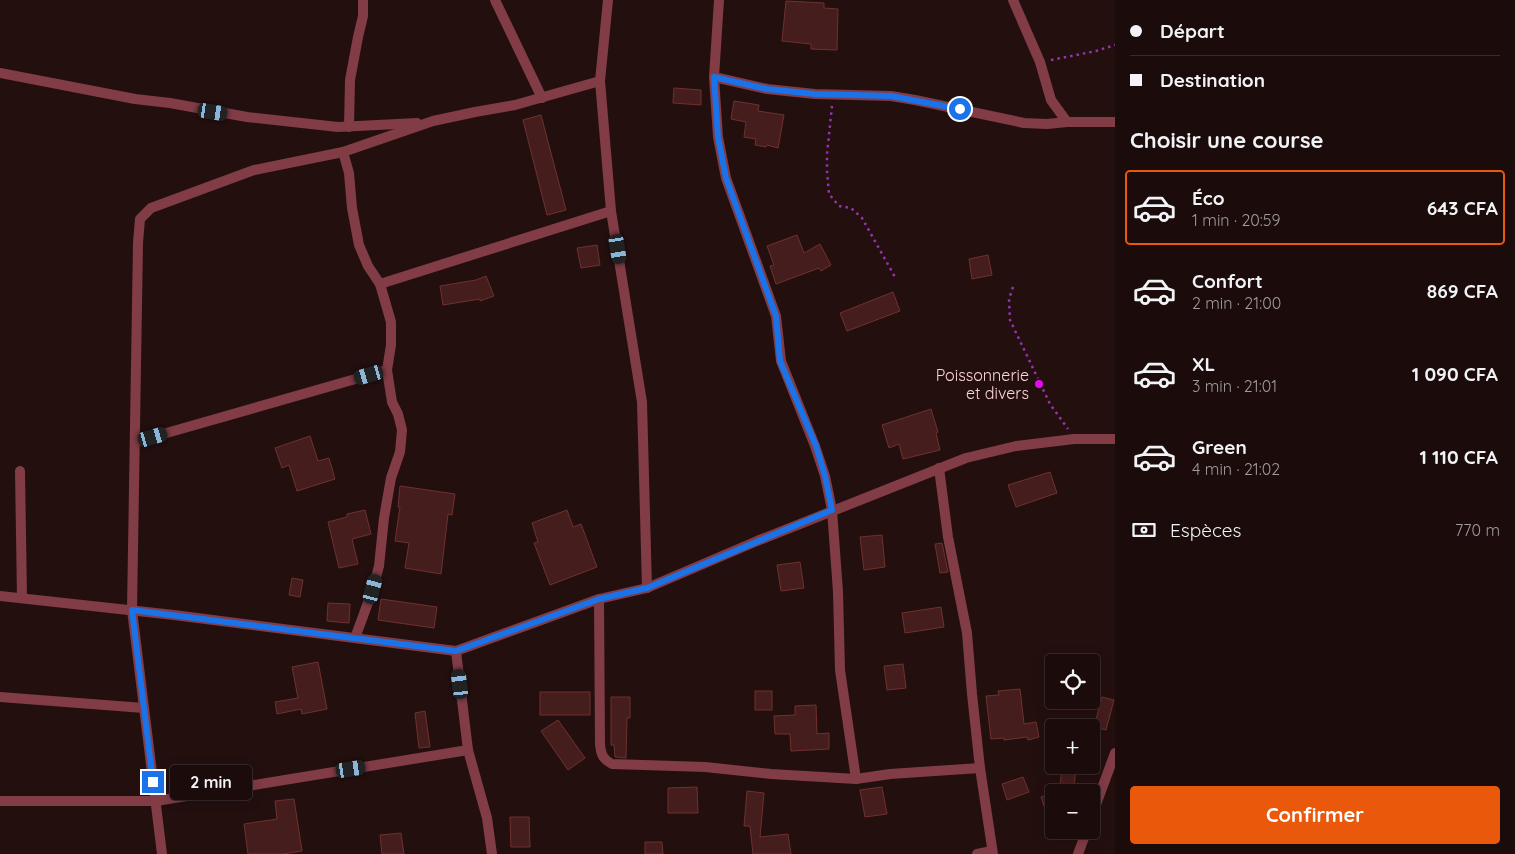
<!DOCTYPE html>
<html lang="fr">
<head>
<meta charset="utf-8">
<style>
  :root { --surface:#1b0b0b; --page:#281919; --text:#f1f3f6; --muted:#a09b9d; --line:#392b2c; --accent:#ea580c }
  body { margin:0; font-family:Quicksand,sans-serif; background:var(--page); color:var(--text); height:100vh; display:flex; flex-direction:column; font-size:19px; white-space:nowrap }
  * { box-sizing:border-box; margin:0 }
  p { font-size:16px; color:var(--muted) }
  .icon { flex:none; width:28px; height:28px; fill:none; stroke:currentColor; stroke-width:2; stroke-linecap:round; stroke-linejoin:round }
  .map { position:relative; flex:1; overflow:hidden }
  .drawer { display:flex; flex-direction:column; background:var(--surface); width:400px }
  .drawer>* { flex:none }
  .banner { display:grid; align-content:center; height:110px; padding:0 15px; background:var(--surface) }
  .buttons { position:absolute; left:1045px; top:654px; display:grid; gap:10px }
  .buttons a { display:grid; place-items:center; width:55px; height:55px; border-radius:5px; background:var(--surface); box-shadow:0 2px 12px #0003,0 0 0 1px var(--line); font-size:25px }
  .end { position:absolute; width:22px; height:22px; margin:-11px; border:6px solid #1a73e8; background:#fff; box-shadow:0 0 0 2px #fff }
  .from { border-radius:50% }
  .bubble { position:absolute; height:35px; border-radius:5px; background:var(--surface); box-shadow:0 2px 12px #0003,0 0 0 1px var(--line); font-size:16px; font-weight:700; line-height:35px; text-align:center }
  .car { position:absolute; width:15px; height:30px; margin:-15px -8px; border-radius:6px; box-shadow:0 0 4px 1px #0007; background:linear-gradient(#222 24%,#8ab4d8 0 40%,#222 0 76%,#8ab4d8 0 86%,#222 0) }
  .banner b { display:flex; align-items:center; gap:18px; height:48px; font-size:19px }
  .banner b+b { border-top:1px solid var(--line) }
  .banner i { width:12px; height:12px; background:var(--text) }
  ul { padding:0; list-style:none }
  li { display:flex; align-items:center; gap:15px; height:75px; margin:0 10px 8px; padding:0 5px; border:2px solid transparent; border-radius:5px }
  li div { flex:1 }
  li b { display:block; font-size:19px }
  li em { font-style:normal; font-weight:700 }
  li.on { border-color:var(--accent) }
  li>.icon { width:45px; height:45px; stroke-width:1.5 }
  h2 { padding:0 15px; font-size:22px; line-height:60px }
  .pay { display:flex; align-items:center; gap:12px; height:55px; padding:0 15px; font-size:19px }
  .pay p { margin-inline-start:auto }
  .cta { display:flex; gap:10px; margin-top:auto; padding:10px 15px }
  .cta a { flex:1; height:58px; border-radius:5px; background:var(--accent); color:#fff; font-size:20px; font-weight:700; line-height:58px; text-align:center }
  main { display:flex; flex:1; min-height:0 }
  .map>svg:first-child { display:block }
  .building { fill:#441d1c; stroke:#6f312f }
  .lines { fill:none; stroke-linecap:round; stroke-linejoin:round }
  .path { stroke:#9434b1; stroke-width:2.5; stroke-dasharray:2.5 4; stroke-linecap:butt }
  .minor { stroke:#813c46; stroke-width:10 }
  .tertiary { stroke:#813c46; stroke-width:10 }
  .route { stroke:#1a73e8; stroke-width:6 }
  .poi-dot { fill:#e20af3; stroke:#240f0f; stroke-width:2 }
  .labels { text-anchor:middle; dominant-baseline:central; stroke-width:4; stroke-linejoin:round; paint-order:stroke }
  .poi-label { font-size:16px; fill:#fdd4d6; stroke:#240f0f; text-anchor:end }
</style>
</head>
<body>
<main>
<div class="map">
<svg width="1115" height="854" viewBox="0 0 1115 854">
  <rect width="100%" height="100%" fill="#240f0f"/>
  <g class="building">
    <polygon points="786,1 824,3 824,8 838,9 837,50 811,49 811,44 782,41"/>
    <polygon points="674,88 701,90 701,105 673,103"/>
    <polygon points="734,101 759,105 758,111 784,115 778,148 767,145 766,147 755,145 756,139 744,137 746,122 731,119"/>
    <polygon points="541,115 566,210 547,215 523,120"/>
    <polygon points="797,235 804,253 820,244 831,265 821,271 819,268 776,284 770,266 774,265 767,246"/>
    <polygon points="597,245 600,265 581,268 577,248"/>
    <polygon points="988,255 992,275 972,279 969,259"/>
    <polygon points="486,276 494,296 480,301 480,299 443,305 440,286 476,280"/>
    <polygon points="893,292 900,311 847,331 840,313"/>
    <polygon points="931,409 938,432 936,433 940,450 903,459 899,444 889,448 882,425"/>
    <polygon points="310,436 318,461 329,458 335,479 297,491 289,465 282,468 275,448"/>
    <polygon points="1050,472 1057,493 1016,507 1008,485"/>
    <polygon points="400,486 455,494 452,515 448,514 441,574 405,568 409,543 395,541 400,507 398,507"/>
    <polygon points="365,510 371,534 352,539 358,564 339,568 328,522 347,517 347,514"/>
    <polygon points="567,510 573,527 581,524 597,567 550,585 534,543 538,542 532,523"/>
    <polygon points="882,535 885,567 864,570 860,537"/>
    <polygon points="942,543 948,572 940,573 935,544"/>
    <polygon points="800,562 804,588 781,591 777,565"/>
    <polygon points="292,578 303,580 300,597 289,595"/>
    <polygon points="381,599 437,607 434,628 378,620"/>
    <polygon points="328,603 350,604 349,623 327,621"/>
    <polygon points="941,607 944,627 905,633 902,613"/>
    <polygon points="318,662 327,709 302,714 301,709 277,714 275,702 298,698 292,667"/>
    <polygon points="903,664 906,688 887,690 884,666"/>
    <polygon points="1020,689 1024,724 1036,722 1039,737 1028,740 1027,737 1004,740 1004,738 991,739 986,696 999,695 998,691"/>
    <rect x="755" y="691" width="17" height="19"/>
    <rect x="540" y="692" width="50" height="23"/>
    <polygon points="611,697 630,697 630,718 627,718 626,758 615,757 614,745 611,745"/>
    <polygon points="1102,697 1114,700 1106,730 1094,727"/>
    <polygon points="816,705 817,734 829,733 829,749 791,751 790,734 775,734 774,716 795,715 795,706"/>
    <polygon points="425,711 430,747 419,748 415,713"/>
    <polygon points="558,720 585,758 568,770 541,731"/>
    <polygon points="1062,767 1076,768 1074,787 1060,786"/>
    <polygon points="1023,777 1029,792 1007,800 1002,784"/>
    <polygon points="697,787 698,813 668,813 668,788"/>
    <polygon points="882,787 887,814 865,817 860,790"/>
    <polygon points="747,791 764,793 760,837 788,834 791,854 753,854 750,826 744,826"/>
    <polygon points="1054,793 1054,829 1052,830 1041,797"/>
    <polygon points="294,799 302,851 283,854 248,854 244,824 277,819 275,801"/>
    <polygon points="510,817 529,817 530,847 511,847"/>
    <polygon points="401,833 404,854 382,854 380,835"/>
    <polygon points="645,842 662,842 663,854 645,854"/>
  </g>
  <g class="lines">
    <g class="path">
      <polyline points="1051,60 1096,51 1115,45"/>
      <polyline points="832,106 827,154 827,171 829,194 839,206 851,208 862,218 895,277"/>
      <polyline points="1013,287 1009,299 1010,320 1050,404 1068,429"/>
    </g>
    <g class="minor">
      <polyline points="495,0 542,98"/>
      <polyline points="608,0 600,81 611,211 642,402 647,588"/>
      <polyline points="719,0 714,77 718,137 726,178 776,316 781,361 815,446 825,476 832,510 838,592 840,670 856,779"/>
      <polyline points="1013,0 1040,62 1051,100 1067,122"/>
      <polyline points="0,73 135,99 170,103 247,117 338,127 417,123"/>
      <polyline points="714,77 767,89 815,94 891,96 915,100 1024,123 1047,124 1067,122 1115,122"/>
      <polyline points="349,127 350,80 358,37 363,16 363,0"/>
      <polyline points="343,152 349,173 352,208 359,245 368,266 380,284 391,322 391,345 387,370 392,402 398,414 402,430 400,452 391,478 384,518 379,566 373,589 355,638"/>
      <polyline points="380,284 611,211"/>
      <polyline points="135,442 387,370"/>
      <polyline points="939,468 948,537 967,633 972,694 980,768 993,854"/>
      <polyline points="20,471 22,598"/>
      <polyline points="0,596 174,615 456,651 599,599 647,588 757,541 966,458 1016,446 1074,439 1115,439"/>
      <path d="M599,599l1,145c1,11 3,15 12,20l93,3 66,7 85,5 34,-5 90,-6"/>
      <polyline points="456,651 468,750 487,818 492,854"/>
      <polyline points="0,697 144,708"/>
      <polyline points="0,801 156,801 468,750"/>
      <polyline points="162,854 132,610 138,243 140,219 151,208 254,170 343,152 433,121 475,112 515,105 600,81"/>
      <polyline points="977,854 992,851"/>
    </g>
    <g class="tertiary">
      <polyline points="1091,818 1115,753"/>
      <polyline points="1078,854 1087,830"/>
    </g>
  </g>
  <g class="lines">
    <polyline class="route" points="153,782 132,610 456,651 599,599 647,588 832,510 825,476 816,446 780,361 776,316 726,178 718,137 714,77 767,89 815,94 891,96 960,109"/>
  </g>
  <circle class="poi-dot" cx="1039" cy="384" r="5"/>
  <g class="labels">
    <g class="poi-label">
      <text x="1029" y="375">Poissonnerie<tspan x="1029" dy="18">et divers</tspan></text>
    </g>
  </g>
</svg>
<div class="buttons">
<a><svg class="icon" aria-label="locate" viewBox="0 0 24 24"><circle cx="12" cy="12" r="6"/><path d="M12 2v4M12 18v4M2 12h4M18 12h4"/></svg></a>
<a>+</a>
<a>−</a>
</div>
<i class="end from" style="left:960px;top:109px"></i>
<i class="end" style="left:153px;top:782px"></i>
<div class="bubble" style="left:170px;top:765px;width:82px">2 min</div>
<i class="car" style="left:213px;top:112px;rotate:99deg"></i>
<i class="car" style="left:618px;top:249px;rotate:171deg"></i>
<i class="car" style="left:369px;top:375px;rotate:254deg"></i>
<i class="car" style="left:153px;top:437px;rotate:74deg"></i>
<i class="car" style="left:373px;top:589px;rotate:15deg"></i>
<i class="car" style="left:460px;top:684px;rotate:353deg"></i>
<i class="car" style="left:351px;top:769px;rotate:81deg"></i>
</div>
<section class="drawer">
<div class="banner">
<b><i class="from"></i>Départ</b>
<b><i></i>Destination</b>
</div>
<h2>Choisir une course</h2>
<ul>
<li class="on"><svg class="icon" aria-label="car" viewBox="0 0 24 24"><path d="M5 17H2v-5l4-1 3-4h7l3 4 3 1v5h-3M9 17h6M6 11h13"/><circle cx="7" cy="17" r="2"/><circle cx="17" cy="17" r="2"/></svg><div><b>Éco</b><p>1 min · 20:59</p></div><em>643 CFA</em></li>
<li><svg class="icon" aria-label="car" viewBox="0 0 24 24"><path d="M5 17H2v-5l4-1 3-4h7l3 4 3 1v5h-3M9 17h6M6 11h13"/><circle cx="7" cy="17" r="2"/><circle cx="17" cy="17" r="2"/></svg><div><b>Confort</b><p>2 min · 21:00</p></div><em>869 CFA</em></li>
<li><svg class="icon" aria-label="car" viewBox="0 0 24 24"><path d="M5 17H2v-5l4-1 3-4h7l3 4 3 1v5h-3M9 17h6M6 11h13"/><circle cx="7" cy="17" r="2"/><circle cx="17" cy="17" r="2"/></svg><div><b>XL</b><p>3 min · 21:01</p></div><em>1 090 CFA</em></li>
<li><svg class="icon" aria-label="car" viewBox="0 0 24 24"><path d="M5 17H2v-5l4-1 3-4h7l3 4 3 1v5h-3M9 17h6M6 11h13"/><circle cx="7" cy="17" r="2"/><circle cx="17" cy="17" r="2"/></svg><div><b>Green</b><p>4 min · 21:02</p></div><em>1 110 CFA</em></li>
</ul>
<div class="pay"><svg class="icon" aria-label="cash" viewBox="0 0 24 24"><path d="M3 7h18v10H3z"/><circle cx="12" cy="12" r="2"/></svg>Espèces<p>770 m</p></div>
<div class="cta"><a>Confirmer</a></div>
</section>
</main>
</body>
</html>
